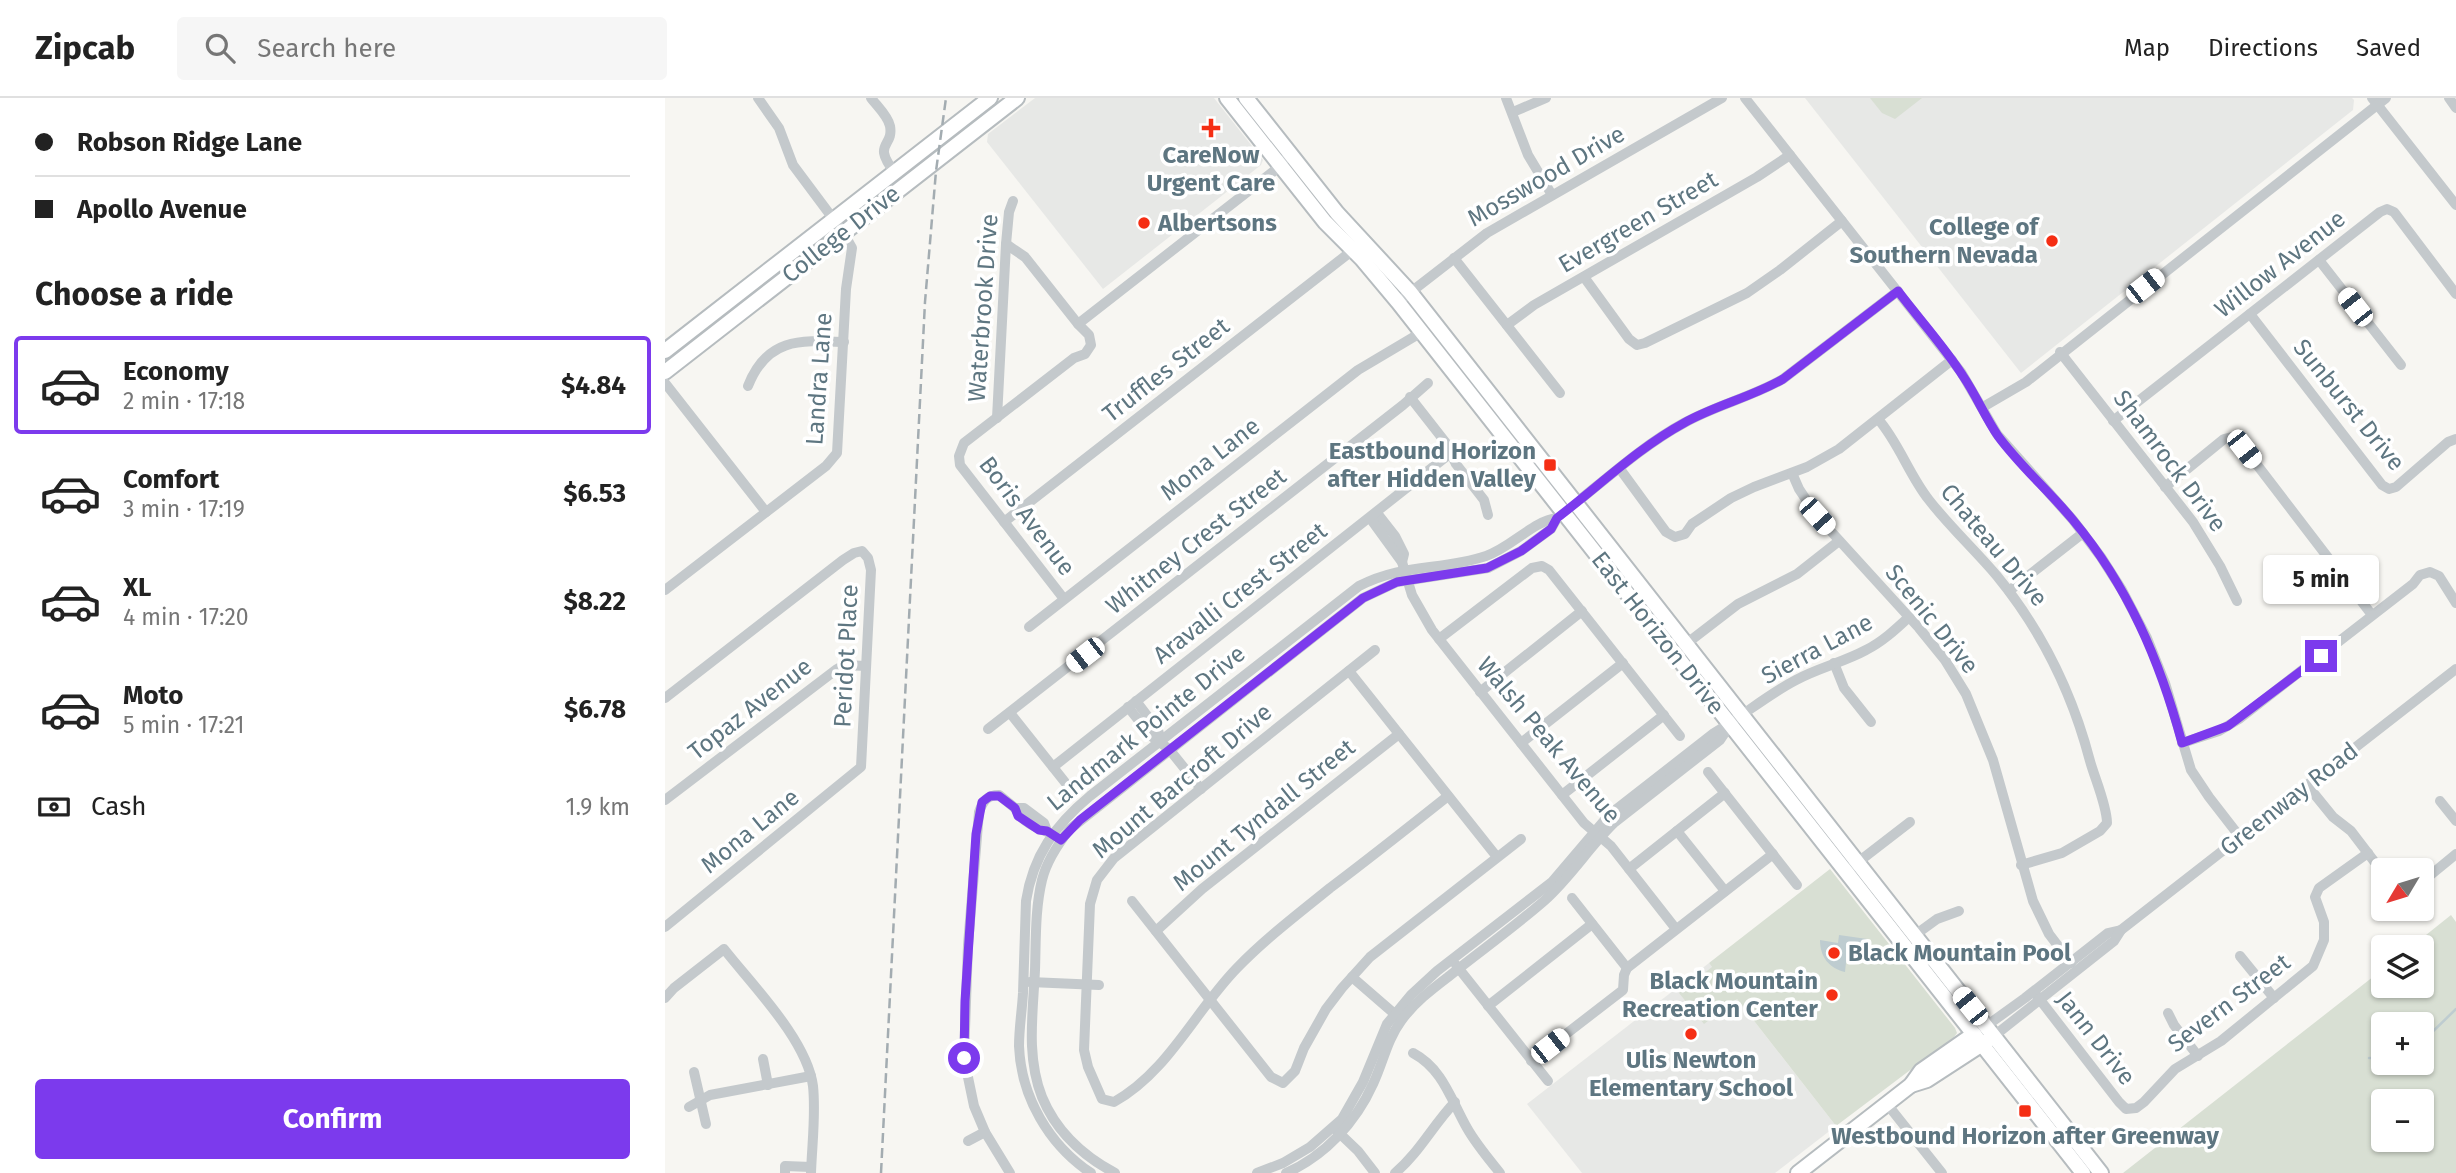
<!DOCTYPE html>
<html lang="en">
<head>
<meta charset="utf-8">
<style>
  :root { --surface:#fff; --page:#f6f6f6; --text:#222; --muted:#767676; --line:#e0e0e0; --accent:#7c3aed }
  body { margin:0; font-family:"Fira Sans",sans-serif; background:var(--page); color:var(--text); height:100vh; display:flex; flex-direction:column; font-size:26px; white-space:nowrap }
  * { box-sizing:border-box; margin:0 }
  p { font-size:23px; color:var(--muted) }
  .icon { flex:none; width:38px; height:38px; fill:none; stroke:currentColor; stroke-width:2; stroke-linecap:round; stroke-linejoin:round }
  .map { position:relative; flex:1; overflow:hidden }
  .sheet { display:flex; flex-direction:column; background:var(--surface); width:665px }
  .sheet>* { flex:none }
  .top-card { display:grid; align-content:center; height:154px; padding:0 35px; background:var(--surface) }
  .needle { width:46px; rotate:232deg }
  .tools { position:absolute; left:1706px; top:760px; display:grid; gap:14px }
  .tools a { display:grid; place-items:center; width:63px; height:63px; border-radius:7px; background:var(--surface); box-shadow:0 2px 5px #0004; font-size:35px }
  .end { position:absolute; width:32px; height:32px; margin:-16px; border:9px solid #7c3aed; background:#fff; box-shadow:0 0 0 4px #fff }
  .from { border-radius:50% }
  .bubble { position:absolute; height:49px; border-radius:7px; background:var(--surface); box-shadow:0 2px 5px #0004; font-size:23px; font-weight:700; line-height:49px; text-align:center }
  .car { position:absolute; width:21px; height:42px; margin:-21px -10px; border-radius:9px; box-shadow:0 0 5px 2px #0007; background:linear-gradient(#fff 24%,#345 0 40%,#fff 0 76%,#345 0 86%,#fff 0) }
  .top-card b { display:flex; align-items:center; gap:24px; height:66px; font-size:26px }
  .top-card b+b { border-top:2px solid var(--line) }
  .top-card i { width:18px; height:18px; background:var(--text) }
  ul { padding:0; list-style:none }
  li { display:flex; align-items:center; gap:21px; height:98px; margin:0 14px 10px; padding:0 21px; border:4px solid transparent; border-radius:7px }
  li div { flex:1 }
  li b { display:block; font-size:26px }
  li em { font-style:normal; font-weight:700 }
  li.current { border-color:var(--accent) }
  li>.icon { width:63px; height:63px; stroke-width:1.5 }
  h2 { padding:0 35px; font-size:32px; line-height:84px }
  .pay { display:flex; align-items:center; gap:18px; height:77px; padding:0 35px; font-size:26px }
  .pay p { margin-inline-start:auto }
  .cta { display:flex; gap:14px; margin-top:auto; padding:14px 35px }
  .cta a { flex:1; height:80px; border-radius:7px; background:var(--accent); color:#fff; font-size:28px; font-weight:700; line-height:80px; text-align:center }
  header { display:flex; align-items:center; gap:42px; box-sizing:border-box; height:98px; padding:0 35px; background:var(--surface); border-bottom:2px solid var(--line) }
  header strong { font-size:33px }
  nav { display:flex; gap:38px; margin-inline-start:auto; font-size:24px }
  .search { width:490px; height:63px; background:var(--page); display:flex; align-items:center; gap:18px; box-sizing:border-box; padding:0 24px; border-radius:7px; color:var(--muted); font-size:26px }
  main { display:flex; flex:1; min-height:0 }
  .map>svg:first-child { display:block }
  .built { fill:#e7e8e6 }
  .green { fill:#d8dfd3; fill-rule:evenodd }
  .water { fill:#beccd0 }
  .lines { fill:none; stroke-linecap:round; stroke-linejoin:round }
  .stream { stroke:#beccd0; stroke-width:2.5 }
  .major-casing { stroke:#b6bcbf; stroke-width:18 }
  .minor { stroke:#c4c9cc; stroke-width:10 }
  .major { stroke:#fff; stroke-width:14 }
  .rail { stroke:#a3acb1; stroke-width:2.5; stroke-dasharray:10 5; stroke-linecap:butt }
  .route { stroke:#7c3aed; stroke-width:9 }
  .poi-dot { fill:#f52e14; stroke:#fff; stroke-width:2.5 }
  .labels { text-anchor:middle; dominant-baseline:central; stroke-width:7; stroke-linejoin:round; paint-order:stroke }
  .poi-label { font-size:24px; font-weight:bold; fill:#5e7681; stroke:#fff }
  .street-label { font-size:24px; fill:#5e7681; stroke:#fff }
</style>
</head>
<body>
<header>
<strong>Zipcab</strong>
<div class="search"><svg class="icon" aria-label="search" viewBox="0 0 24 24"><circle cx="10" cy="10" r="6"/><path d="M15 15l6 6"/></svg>Search here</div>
<nav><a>Map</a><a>Directions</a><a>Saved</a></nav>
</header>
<main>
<section class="sheet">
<div class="top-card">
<b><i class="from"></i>Robson Ridge Lane</b>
<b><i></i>Apollo Avenue</b>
</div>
<h2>Choose a ride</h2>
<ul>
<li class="current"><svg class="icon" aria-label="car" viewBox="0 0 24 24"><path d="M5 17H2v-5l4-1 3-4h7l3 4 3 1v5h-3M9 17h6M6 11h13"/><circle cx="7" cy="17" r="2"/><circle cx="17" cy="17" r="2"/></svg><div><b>Economy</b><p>2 min · 17:18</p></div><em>$4.84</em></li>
<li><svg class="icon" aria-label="car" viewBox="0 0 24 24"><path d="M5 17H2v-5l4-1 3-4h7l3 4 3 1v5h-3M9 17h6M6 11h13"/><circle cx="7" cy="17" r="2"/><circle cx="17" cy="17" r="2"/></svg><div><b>Comfort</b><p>3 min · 17:19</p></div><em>$6.53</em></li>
<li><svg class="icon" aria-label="car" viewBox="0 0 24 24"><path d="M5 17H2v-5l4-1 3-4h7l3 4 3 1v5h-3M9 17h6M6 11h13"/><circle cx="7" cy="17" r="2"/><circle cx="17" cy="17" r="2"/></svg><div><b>XL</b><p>4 min · 17:20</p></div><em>$8.22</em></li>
<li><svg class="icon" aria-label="car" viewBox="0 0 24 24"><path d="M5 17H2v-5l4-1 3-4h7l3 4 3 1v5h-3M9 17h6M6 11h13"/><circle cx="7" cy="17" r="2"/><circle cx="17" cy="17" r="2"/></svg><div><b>Moto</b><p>5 min · 17:21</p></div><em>$6.78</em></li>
</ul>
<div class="pay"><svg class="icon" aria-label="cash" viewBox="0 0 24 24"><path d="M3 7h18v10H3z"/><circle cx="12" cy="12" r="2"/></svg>Cash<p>1.9 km</p></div>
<div class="cta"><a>Confirm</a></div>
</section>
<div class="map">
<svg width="1791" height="1075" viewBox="0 0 1791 1075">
  <rect width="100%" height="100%" fill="#f7f6f2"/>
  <g class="built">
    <polygon points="370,0 549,0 598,62 596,67 438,191 322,44 323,36"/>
    <polygon points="1140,0 1687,0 1689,2 1688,12 1356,275"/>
    <polygon points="1044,865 1171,1028 1110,1075 917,1075 862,1006"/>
  </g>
  <g class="green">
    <polygon points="1205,0 1257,0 1230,21 1217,15"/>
    <polygon points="1165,771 1290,930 1292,935 1289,939 1171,1028 1072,901 1039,926 1014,895 1047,869 1044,865"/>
    <path d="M1786,817l5,7v251h-333l260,-204v16h39v-38h-11zM1718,926h39v38h-39zM1718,1003h39v38h-39z"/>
  </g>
  <path class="water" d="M1174,837l28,4 -1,14 -16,-2 -3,2 -2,19c-16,-4 -25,-15 -25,-32l18,3z"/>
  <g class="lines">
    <g class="stream">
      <polyline points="1757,944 1791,911"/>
      <polyline points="1704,960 1718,960"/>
    </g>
    <g class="major-casing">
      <g id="major">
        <polyline points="562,0 660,124 697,161 733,204 1418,1075"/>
        <polyline points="581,0 672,115 745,194 1436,1075"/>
        <polyline points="0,253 325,0"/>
        <polyline points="0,274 352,0"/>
        <polyline points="1246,987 1262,982 1322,943"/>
        <polyline points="1133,1075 1246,987 1256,973 1309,936"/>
      </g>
    </g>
    <g class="minor">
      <path d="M206,0c6,8 17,18 19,28 4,22 -19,16 5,47"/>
      <polyline points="841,0 863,57 887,97"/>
      <polyline points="1080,0 1296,274 1332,336 1408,422 1436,459 1457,492 1482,540 1500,585 1526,672 1544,699 1575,739"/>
      <polyline points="1707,0 1791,107"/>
      <polyline points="1784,0 1791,10"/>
      <polyline points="848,14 881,0"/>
      <polyline points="341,146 360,159 413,226 424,237 426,247 420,256 409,260 299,345 294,358 295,367 399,501"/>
      <polyline points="789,160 895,295"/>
      <polyline points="1654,162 1736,267"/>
      <polyline points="919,179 964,241 972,247 980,245 1082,195 1115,172 1177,123"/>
      <polyline points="733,204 822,135 1057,0"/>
      <polyline points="1585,216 1717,387 1724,391 1731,389 1783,344 1791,341"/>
      <polyline points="413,226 609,73 619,62"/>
      <polyline points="842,227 869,207 1092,79 1125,57"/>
      <polyline points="1395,254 1528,424 1555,468 1572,503"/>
      <polyline points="0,285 101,414"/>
      <path d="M83,288c19,-48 51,-46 96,-44"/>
      <polyline points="745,299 781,345 791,366 819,402 823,417"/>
      <polyline points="1318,309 1361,284 1721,0"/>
      <polyline points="332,320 341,146 344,114 348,103"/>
      <path d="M1213,321c21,24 31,56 51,81 21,27 46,50 68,76 45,55 75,116 93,185 5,18 17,45 17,62l-7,8 -38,22 -41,12"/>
      <polyline points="1448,323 1715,114 1722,111 1729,114 1791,196"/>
      <polyline points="955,371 1001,434 1010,439 1020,436 1027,426 1066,400 1089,389 1142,369 1174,351 1287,262"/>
      <polyline points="1127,375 1134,391 1152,418 1254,530 1280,562 1301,596 1328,662 1368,803 1384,836 1406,865"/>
      <polyline points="1500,389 1559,341 1567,339 1573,342 1707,517"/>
      <polyline points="712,415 730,438 739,456 737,464"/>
      <polyline points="705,420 737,464 747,497 767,532 919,725 946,748 1011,831"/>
      <polyline points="339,424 688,152"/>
      <polyline points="0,492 161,368 172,355 181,191 187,150 178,134 128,67 114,30 93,0"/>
      <polyline points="1344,493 1418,435"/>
      <polyline points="364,529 693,272 757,234"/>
      <polyline points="774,541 867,470 877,468 884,472 1015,638"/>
      <polyline points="1021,546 1073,506 1132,476 1174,443"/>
      <path d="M710,552l-261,208 -17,22 -7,24 -6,146 4,17 14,32 12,3c54,-30 81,-91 123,-134 28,-29 61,-54 93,-80 40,-30 79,-61 118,-92"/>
      <polyline points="1169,565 1179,590 1206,624"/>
      <polyline points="684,573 832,759"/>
      <polyline points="815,594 917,513"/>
      <polyline points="0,600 178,462 189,455 197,453 203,460 206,472 196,669 0,829"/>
      <polyline points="471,603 493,632 496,643"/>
      <polyline points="463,609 486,638 504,651 536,691"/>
      <polyline points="345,615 403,688"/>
      <polyline points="323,631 738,307 763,285"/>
      <polyline points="856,645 958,565"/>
      <polyline points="1517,645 1554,633 1574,621 1748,486 1755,477 1765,474 1774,478 1791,505"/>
      <polyline points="388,669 787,354"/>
      <polyline points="1043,674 1132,787"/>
      <polyline points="1642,687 1668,719 1686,733 1718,775"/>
      <polyline points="897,697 999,617"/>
      <polyline points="0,702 172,571 179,567 201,568"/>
      <polyline points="1775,703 1791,723"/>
      <path d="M350,710c6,14 22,20 35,25"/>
      <polyline points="1012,733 1060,793"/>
      <polyline points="1188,768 1245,724"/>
      <polyline points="964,771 1060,695"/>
      <polyline points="1757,784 1791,756"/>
      <polyline points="907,800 962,870"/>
      <polyline points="467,803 606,979 618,985 630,973 639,950 661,911 677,890 705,859 856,741"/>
      <polyline points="491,833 537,791 734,636"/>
      <polyline points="1250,837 1272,821 1294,813"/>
      <polyline points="1575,858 1609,900"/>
      <polyline points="791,867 883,983"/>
      <polyline points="687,879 732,918"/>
      <polyline points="365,884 434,887"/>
      <polyline points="1369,894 1454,1004 1461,1011 1471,1010 1479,1004 1510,971 1556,943 1648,868 1659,842 1659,824 1650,799 1654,790 1703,755"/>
      <path d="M0,900l9,-10 50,-39c29,37 83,91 89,137 3,28 -1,58 -2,87"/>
      <polyline points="823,908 927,826"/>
      <polyline points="1503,915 1509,927 1533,958"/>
      <polyline points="1317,931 1360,900 1443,835 1456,832"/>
      <polyline points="1329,938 1449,843 1456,832 1791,571"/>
      <path d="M748,955c30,16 38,47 54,75 9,16 21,30 33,45"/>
      <polyline points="98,961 103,987"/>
      <polyline points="866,963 958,892 959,877 962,870 1108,756"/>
      <polyline points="29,974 41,1026"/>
      <polyline points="1222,1006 1277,1075"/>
      <polyline points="24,1009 45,997 146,978"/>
      <polyline points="671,1032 693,1053 710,1075"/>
      <polyline points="303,1043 320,1034"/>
      <polyline points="120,1075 120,1068 146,1069"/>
      <path d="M345,1075l-25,-41 -11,-26 -10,-48 4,-113 11,-133c4,-11 8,-17 20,-17l16,13h9l20,15 3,8"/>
      <path d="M426,1075c-42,-28 -70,-76 -72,-127 0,-18 3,-35 4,-53 1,-31 2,-62 3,-92 7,-45 29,-76 64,-105l269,-210c44,-23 82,-15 127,-30 26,-9 47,-35 71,-38"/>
      <path d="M450,1075c-32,-17 -59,-42 -73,-76 -16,-41 -9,-84 -7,-127 1,-30 0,-61 7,-90 5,-20 16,-36 28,-51l293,-231 34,-16 91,-14 33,-17 30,-22 6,-11c42,-32 81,-70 127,-95 32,-18 68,-26 99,-44l115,-88"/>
      <path d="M592,1075l26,-10 27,-16 32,-28 21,-37 24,-58 24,-29 26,-24 115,-89 57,-67 105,-82c29,-17 53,-38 82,-53 22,-12 48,-18 70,-30 16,-8 29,-20 43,-33"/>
      <path d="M621,1075c39,-17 70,-51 87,-89 10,-21 14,-44 28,-63 13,-18 30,-31 47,-44 31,-25 65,-49 96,-76 27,-24 45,-54 71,-79l105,-82 10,-15"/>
      <path d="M730,1075c24,-20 38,-48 60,-71"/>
    </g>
    <use href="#major" class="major"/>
    <polyline class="rail" points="216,1075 260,204 271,73 281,0"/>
  </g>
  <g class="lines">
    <path class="route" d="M299,960l1,-57 11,-167 6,-32 8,-6h9l16,12 3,8 21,14 8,1 14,9 19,-20 283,-222 34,-16 90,-14 34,-17 30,-22 6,-11c42,-32 81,-70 127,-95 32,-18 68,-26 99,-44l115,-88c21,28 46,55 65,85 13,19 22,41 35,60 22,30 51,55 75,84 55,66 87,141 109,223l46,-17 93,-70"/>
  </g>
  <g class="poi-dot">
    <path d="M542.5 19.5h7v7h7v7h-7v7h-7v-7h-7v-7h7z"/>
    <circle cx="479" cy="125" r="7"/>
    <circle cx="1387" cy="143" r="7"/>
    <rect x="878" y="360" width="14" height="14" rx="3.5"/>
    <circle cx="1169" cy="855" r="7"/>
    <circle cx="1167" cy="897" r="7"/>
    <circle cx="1026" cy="936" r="7"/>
    <rect x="1353" y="1006" width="14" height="14" rx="3.5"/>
  </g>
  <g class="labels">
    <g class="poi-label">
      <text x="546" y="57">CareNow<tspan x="546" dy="28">Urgent Care</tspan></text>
      <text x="493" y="125" text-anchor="start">Albertsons</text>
      <text x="1373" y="129" text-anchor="end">College of<tspan x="1373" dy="28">Southern Nevada</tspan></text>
      <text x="871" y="353" text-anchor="end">Eastbound Horizon<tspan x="871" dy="28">after Hidden Valley</tspan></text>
      <text x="1183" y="855" text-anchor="start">Black Mountain Pool</text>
      <text x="1153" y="883" text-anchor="end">Black Mountain<tspan x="1153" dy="28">Recreation Center</tspan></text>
      <text x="1026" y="962">Ulis Newton<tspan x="1026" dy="28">Elementary School</tspan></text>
      <text x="1360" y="1038">Westbound Horizon after Greenway</text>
    </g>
    <g class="street-label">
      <text transform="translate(881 78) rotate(-30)">Mosswood Drive</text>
      <text transform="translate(973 124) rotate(-30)">Evergreen Street</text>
      <text transform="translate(176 136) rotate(-38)">College Drive</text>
      <text transform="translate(1615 166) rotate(-38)">Willow Avenue</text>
      <text transform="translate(318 210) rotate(-86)">Waterbrook Drive</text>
      <text transform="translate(501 272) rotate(-38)">Truffles Street</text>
      <text transform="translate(154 281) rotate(-86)">Landra Lane</text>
      <text transform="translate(1684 307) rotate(51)">Sunburst Drive</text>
      <text transform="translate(545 361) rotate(-38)">Mona Lane</text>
      <text transform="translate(1505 363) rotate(53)">Shamrock Drive</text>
      <text transform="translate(362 418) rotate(53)">Boris Avenue</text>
      <text transform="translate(531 443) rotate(-38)">Whitney Crest Street</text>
      <text transform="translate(1329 447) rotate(50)">Chateau Drive</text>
      <text transform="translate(575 495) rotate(-38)">Aravalli Crest Street</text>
      <text transform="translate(1267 521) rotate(51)">Scenic Drive</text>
      <text transform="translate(993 535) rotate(52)">East Horizon Drive</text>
      <text transform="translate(1152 551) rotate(-28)">Sierra Lane</text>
      <text transform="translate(181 558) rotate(-87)">Peridot Place</text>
      <text transform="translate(85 611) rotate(-38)">Topaz Avenue</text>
      <text transform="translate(481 630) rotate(-39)">Landmark Pointe Drive</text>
      <text transform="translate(884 642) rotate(50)">Walsh Peak Avenue</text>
      <text transform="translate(517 683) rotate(-40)">Mount Barcroft Drive</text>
      <text transform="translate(1624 701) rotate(-38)">Greenway Road</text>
      <text transform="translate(599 717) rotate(-39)">Mount Tyndall Street</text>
      <text transform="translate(85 733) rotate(-39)">Mona Lane</text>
      <text transform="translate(1564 905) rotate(-37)">Severn Street</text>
      <text transform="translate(1431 940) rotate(52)">Jann Drive</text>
    </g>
  </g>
</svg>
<div class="tools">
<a><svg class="needle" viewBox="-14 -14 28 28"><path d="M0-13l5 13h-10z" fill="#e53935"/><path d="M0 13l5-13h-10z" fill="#767676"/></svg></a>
<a><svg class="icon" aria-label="layers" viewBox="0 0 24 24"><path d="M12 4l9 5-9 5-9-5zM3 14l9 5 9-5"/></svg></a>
<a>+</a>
<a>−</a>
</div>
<i class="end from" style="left:299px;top:960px"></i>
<i class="end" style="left:1656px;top:558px"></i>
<div class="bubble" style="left:1598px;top:457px;width:116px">5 min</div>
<i class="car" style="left:1480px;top:188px;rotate:52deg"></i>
<i class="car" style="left:1690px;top:209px;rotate:322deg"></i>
<i class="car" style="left:1579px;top:351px;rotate:142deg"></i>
<i class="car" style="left:1152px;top:418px;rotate:138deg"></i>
<i class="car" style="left:420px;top:557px;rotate:232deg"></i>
<i class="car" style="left:1305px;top:908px;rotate:321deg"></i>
<i class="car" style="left:885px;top:948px;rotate:52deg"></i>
</div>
</main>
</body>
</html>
